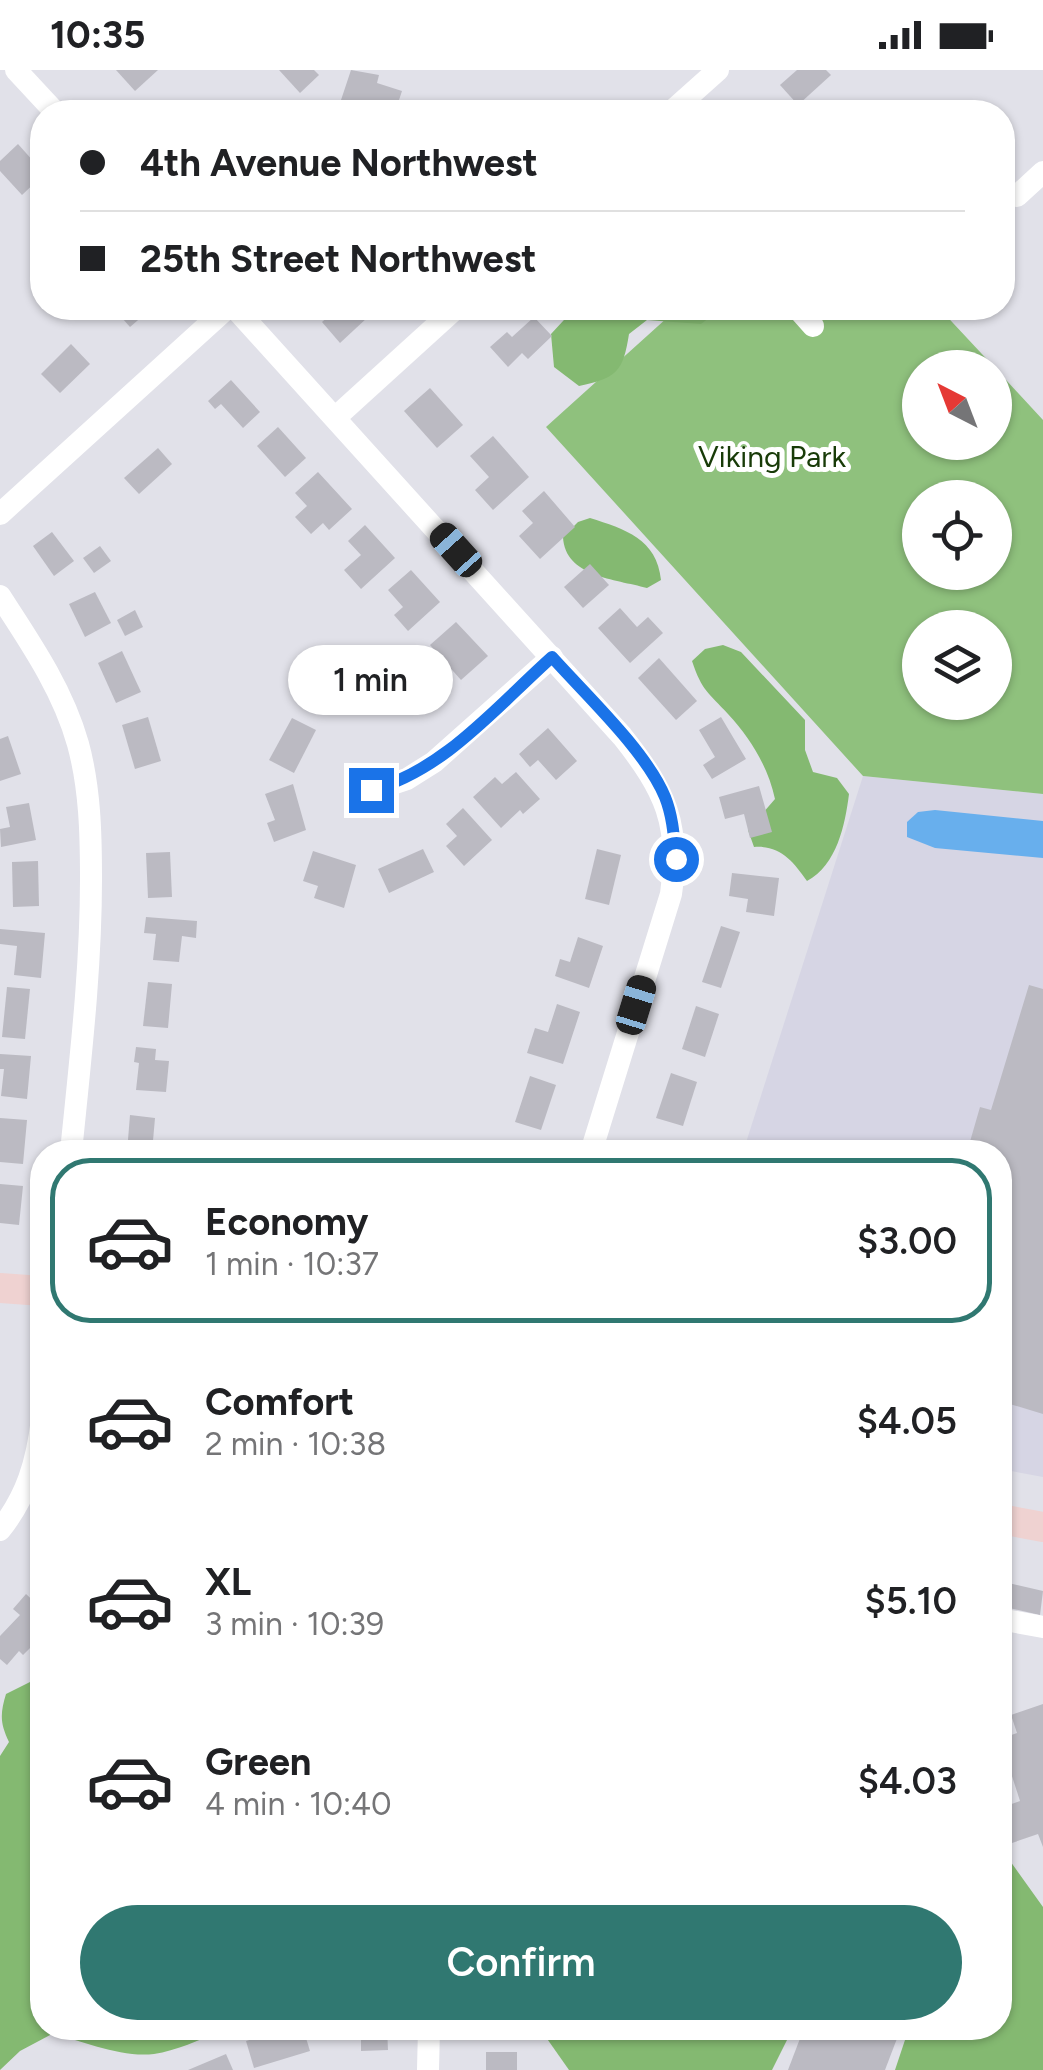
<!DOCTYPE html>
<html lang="en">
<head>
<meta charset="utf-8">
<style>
  :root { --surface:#fff; --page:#f2f2f2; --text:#202124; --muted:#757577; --line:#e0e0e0; --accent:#307871 }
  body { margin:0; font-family:Figtree,sans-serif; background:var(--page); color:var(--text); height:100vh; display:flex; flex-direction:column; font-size:38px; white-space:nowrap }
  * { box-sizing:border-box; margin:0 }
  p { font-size:32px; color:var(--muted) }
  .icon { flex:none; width:55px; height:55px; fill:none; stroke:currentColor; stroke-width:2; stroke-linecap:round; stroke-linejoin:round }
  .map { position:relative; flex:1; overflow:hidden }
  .details { position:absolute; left:30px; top:1070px; width:982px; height:900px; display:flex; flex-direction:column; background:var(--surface); border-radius:40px; box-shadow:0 2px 8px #0004 }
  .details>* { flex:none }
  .guide { position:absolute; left:30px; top:30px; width:985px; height:220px; border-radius:40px; box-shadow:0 2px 8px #0004; display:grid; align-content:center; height:220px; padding:0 50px; background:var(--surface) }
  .needle { width:65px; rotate:318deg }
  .controls { position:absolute; left:902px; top:280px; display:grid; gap:20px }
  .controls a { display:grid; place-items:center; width:110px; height:110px; border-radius:50%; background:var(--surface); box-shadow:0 2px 8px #0004; font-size:50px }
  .end { position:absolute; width:45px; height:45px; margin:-22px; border:12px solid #1a73e8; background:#fff; box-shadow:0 0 0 5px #fff }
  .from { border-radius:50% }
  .bubble { position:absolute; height:70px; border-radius:35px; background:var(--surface); box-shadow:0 2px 8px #0004; font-size:32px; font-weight:600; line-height:70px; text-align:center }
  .car { position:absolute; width:30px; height:60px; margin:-30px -15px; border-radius:12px; box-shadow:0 0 8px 2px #0007; background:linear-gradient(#222 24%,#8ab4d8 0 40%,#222 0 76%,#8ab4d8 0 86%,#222 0) }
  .guide b { display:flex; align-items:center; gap:35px; height:95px; font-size:38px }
  .guide b+b { border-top:2px solid var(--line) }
  .guide i { width:25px; height:25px; background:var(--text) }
  ul { padding:18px 0 0; list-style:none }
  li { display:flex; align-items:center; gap:30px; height:165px; margin:0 20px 15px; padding:0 30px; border:5px solid transparent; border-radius:40px }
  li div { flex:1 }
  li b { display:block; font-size:38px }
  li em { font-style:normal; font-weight:600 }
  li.active { border-color:var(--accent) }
  li>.icon { width:90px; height:90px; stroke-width:1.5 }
  .cta { display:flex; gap:20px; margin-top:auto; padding:20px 50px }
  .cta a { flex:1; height:115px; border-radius:60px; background:var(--accent); color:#fff; font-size:40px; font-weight:600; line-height:115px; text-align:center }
  .status { display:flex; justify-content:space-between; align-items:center; height:70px; padding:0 50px; background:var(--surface); direction:ltr }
  .status svg { height:28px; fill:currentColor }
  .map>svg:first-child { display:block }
  .built { fill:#d6d5e4 }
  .green { fill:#8fc17d; fill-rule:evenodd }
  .forest { fill:#84b971 }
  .water { fill:#68afed }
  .building { fill:#bbbac2 }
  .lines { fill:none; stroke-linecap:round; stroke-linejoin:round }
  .minor { stroke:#fff; stroke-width:22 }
  .secondary { stroke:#efd2d1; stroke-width:30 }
  .route { stroke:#1a73e8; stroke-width:12 }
  .labels { text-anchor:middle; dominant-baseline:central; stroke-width:10; stroke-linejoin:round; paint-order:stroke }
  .park-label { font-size:30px; fill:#183b08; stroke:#fff }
</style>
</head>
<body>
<div class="status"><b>10:35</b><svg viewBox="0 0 49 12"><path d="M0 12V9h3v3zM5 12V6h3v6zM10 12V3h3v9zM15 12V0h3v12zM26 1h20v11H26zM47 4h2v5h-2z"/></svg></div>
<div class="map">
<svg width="1043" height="2000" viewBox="0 0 1043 2000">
  <rect width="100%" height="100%" fill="#e1e1e9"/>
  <polygon class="built" points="863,706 1043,724 1043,1407 1000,1399 1000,1082 743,1082"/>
  <path class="green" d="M678,238h261l56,60h-75v74h75v-74l48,52v374l-180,-18 -317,-349zM920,428h75v74h-75zM920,558h75v74h-75z"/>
  <g class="forest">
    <path d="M575,238h147l-21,16 -54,-4 -18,14c-6,38 -12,44 -50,52l-25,-19 -3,-33z"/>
    <path d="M590,448c35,11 67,21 71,62l-14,8c-32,-9 -82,-11 -84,-51l15,-15z"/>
    <path d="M723,575l18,7 64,68v30l8,22 24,6 12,16c-4,31 -12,71 -42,87 -14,-20 -27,-36 -53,-34l-6,-17 27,-31c-7,-32 -24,-60 -47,-85 -20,-22 -26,-23 -36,-53l13,-12z"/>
    <path d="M42,1606v352h187c-24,9 -49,22 -75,26 -33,4 -70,-13 -102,-20l-32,17 -20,19v-314l9,-14c-9,-19 -9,-28 -3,-48z"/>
    <polygon points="1000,1777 1043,1837 1043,2000 895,2000 909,1958 1000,1958"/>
    <polygon points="546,1958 793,1958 772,2000 569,2000 543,1963"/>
  </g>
  <polygon class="water" points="935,740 1043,751 1043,788 935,778 907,767 907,752 918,742"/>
  <g class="building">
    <polygon points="116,0 158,0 135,21"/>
    <polygon points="279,0 314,0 319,5 300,23"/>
    <polygon points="351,0 379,5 377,13 402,21 395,42 337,42"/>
    <polygon points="797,0 826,0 831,5 798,35 780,15"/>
    <polygon points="18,74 42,101 42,106 22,125 0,101 0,91"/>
    <polygon points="116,238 152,238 130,257 114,239"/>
    <polygon points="338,238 360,238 368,247 340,273 322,252"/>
    <polygon points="534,247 552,266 528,289 522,283 508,297 490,277 507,262 512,267"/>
    <polygon points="71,274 90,294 60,323 41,304"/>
    <polygon points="231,310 260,342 243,358 221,334 215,339 208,331"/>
    <polygon points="430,318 463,355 437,378 404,341"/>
    <polygon points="278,357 306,388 285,407 257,376"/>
    <polygon points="493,366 529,407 493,440 475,420 489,407 470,386"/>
    <polygon points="158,378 172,394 139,424 124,408"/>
    <polygon points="318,402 352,439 329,460 323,453 311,464 295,447 307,436 295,423"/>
    <polygon points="544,421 575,457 540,489 519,466 533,453 522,441"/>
    <polygon points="365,455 395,488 361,519 344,500 361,485 348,471"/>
    <polygon points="52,462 74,491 54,506 33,476"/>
    <polygon points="100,476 111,491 94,503 83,488"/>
    <polygon points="590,494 609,515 583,538 564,517"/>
    <polygon points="411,500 440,532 408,561 394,545 403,537 388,520"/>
    <polygon points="95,522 111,553 85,567 69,534"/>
    <polygon points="620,538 637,557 648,547 663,563 630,593 598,558"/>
    <polygon points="135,540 143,557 125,566 117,550"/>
    <polygon points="456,552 488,586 461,610 430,575"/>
    <polygon points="122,581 141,622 116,633 98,593"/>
    <polygon points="350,585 369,606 331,640 312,619"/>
    <polygon points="659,588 697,631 676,650 638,608"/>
    <polygon points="148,647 161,691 135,699 122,655"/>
    <polygon points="721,647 746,689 712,709 703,695 715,687 699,660"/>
    <polygon points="292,648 316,660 294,703 269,690"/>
    <polygon points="548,658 577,691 556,710 538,690 530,697 519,684"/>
    <polygon points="8,666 21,704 0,711 0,669"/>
    <polygon points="516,702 540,729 523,744 520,740 501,758 473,727 495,707 502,714"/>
    <polygon points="293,714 306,760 274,772 267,753 275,750 265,724"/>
    <polygon points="759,716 772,762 750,768 744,744 725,749 719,727"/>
    <polygon points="29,733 36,770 1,777 0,759 10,757 6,737"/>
    <polygon points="463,738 492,770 464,796 446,776 457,766 446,754"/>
    <polygon points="423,779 434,802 389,823 378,799"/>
    <polygon points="597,779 621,785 609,835 585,829"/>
    <polygon points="313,781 356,795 344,838 314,828 318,816 303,811"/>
    <polygon points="170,782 172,827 148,828 146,783"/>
    <polygon points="38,791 39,836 13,837 12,792"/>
    <polygon points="732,803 779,808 774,846 746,842 748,829 729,826"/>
    <polygon points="146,847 197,851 196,868 182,866 179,892 153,890 156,864 144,863"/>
    <polygon points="721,856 740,862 721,918 702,912"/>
    <polygon points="0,859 45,863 41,908 14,905 17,876 0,874"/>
    <polygon points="578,867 603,876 589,918 555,906 560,889 570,892"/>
    <polygon points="148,912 172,914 168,958 143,956"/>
    <polygon points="1029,915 1043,919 1043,1344 1000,1331 1000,1082 967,1082 980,1037 991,1040"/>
    <polygon points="7,917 30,919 25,969 2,967"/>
    <polygon points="557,934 580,942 563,994 527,983 535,958 548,962"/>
    <polygon points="696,936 719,944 705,987 682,979"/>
    <polygon points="136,977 156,979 155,990 169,991 166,1022 136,1020 139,993 134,992"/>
    <polygon points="0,984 31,986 27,1029 1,1026 4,999 0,999"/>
    <polygon points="671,1003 697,1012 683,1056 656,1048"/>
    <polygon points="530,1006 556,1015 541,1060 515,1052"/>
    <polygon points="130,1045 155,1048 152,1082 127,1082"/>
    <polygon points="0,1048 27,1050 23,1094 0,1092"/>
    <polygon points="0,1114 23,1116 19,1155 0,1153"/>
    <polygon points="1000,1511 1043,1521 1040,1545 1000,1536"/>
    <polygon points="26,1524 42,1539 42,1578 39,1582 32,1576 23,1585 19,1581 7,1595 0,1589 0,1566 20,1545 13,1539"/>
    <polygon points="1043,1634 1043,1777 1038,1764 1006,1775 1000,1758 1000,1738 1020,1731 1000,1669 1017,1663 1011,1645"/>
    <polygon points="291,1958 303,1958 310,1981 254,1998 246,1971"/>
    <polygon points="319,1958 387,1958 388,1980 361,1981 361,1963 319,1964"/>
    <polygon points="804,1958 901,1958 885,2000 788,2000"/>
    <rect x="486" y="1982" width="31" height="18"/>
    <polygon points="226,1984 233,2000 188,2000"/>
  </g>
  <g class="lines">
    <g class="minor">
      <polyline points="16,0 55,42"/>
      <polyline points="671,42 718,0"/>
      <polyline points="1017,126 1043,102"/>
      <path d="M235,238l387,428c43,54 59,88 49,158l-80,258"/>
      <polyline points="797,238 813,256"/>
      <polyline points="336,347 456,238"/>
      <polyline points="0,444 227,238"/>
      <path d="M0,526c30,46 63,94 78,148 12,44 13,90 13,135 0,92 -11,183 -20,273"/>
      <polyline points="371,721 407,709 434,692 552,587"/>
      <path d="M0,1460c27,-34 37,-68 42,-111"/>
      <polyline points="1000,1549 1043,1557"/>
      <polyline points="428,2000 429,1958"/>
    </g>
    <g class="secondary">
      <polyline points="0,1218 42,1221"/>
      <polyline points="1000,1449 1043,1457"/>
    </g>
  </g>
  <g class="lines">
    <path class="route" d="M371,720c73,-19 126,-84 181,-133 34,38 94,94 113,140 8,20 9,41 11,62"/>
  </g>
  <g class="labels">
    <g class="park-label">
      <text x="772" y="386">Viking Park</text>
    </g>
  </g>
</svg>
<div class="controls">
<a><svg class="needle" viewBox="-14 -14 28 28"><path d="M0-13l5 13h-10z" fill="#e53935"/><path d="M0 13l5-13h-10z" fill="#757577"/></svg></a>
<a><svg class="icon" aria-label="locate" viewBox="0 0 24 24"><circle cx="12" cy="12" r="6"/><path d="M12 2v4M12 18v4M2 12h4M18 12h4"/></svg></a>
<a><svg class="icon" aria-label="layers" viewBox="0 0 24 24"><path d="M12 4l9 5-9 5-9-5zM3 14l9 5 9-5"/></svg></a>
</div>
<i class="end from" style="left:676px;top:789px"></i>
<i class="end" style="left:371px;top:720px"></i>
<div class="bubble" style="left:288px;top:575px;width:165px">1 min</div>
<i class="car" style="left:456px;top:480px;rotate:318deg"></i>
<i class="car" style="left:636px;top:935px;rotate:17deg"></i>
<div class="guide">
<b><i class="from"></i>4th Avenue Northwest</b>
<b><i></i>25th Street Northwest</b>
</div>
<section class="details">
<ul>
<li class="active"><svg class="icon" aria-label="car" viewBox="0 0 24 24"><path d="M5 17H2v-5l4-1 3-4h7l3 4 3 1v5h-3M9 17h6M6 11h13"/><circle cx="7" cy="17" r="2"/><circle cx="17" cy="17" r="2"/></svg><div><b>Economy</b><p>1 min · 10:37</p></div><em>$3.00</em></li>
<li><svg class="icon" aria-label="car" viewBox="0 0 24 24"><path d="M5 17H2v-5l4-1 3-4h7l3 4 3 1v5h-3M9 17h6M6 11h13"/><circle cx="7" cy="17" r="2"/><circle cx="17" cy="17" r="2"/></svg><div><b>Comfort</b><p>2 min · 10:38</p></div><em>$4.05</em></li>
<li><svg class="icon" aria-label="car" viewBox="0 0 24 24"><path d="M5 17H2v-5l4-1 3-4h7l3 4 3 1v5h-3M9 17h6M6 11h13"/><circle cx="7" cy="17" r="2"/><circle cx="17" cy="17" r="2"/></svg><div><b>XL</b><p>3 min · 10:39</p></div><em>$5.10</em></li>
<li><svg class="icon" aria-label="car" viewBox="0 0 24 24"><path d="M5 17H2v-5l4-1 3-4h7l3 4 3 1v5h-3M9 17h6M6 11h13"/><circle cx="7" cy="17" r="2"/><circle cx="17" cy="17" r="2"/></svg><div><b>Green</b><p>4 min · 10:40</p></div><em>$4.03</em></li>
</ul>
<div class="cta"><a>Confirm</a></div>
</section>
</div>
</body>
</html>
